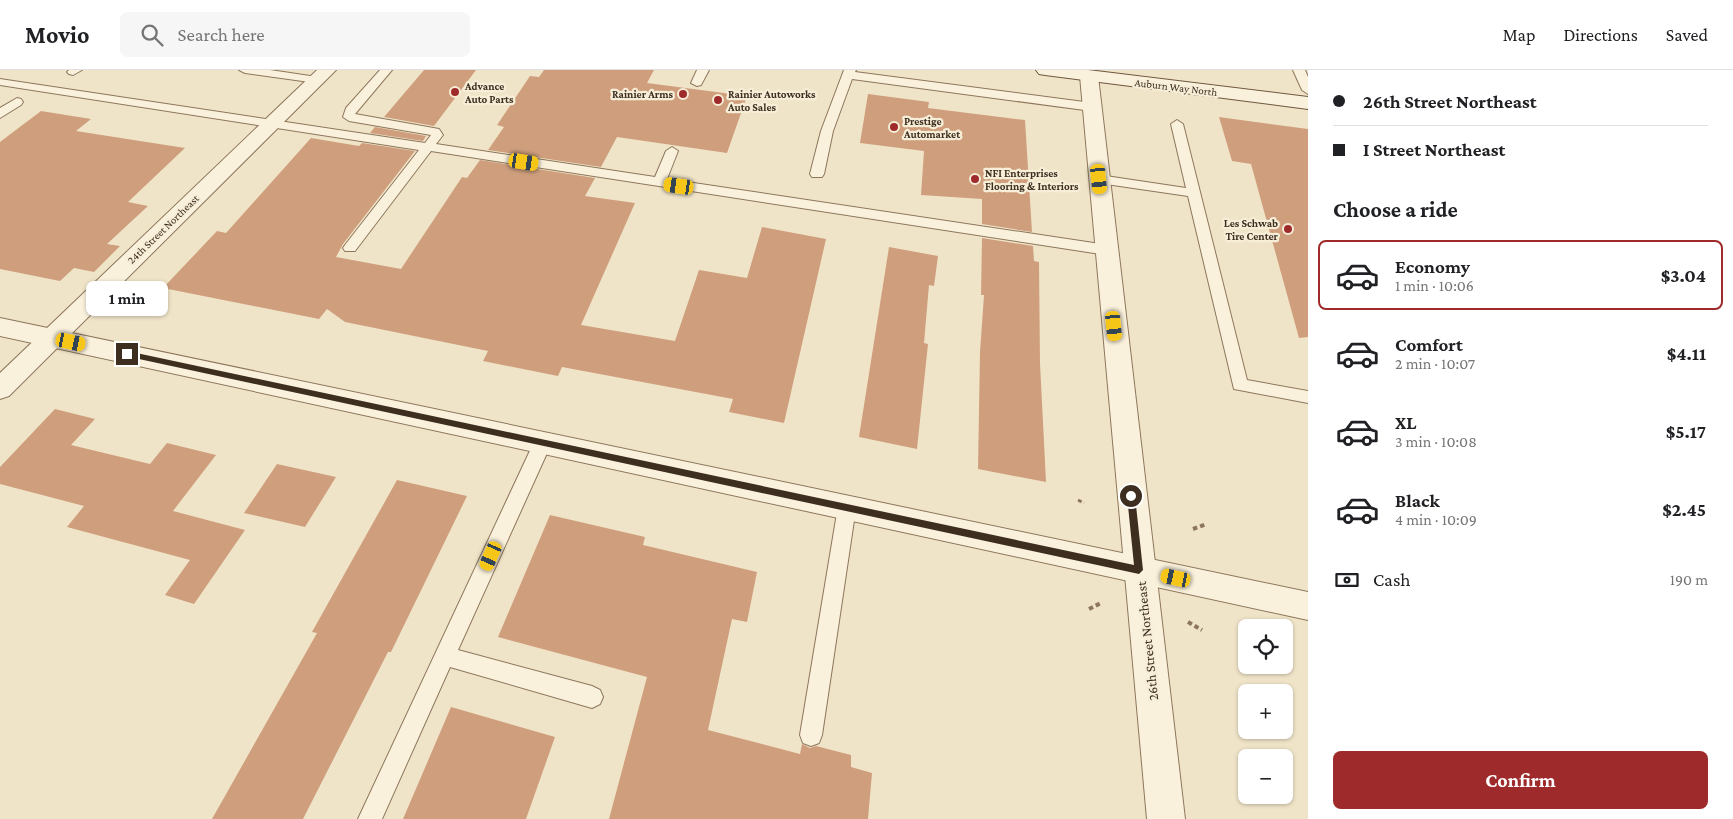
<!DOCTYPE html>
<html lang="en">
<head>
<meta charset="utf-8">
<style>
  :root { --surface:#fff; --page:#f6f6f6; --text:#202124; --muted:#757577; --line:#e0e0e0; --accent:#9e2a2b }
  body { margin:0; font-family:"Crimson Pro",serif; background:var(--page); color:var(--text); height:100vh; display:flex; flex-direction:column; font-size:19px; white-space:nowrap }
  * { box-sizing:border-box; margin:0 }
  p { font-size:16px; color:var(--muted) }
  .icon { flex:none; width:28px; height:28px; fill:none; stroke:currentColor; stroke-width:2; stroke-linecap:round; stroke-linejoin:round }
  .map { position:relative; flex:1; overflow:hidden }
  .details { display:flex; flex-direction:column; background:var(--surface); width:425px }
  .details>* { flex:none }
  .hud { display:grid; align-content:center; height:110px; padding:0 25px; background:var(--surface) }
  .buttons { position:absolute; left:1238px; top:549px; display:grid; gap:10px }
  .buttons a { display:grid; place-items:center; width:55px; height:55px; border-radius:8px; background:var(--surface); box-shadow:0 1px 4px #0004; font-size:25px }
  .end { position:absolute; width:22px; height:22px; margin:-11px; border:6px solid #3d2e20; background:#fff; box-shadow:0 0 0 2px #fff }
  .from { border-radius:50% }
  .bubble { position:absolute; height:35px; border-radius:8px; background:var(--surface); box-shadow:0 1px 4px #0004; font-size:16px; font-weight:700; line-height:35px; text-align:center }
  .car { position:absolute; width:15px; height:30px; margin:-15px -8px; border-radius:6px; box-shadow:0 0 4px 1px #0007; background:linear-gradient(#f5c518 24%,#345 0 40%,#f5c518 0 76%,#345 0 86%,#f5c518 0) }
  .hud b { display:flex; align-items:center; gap:18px; height:48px; font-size:19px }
  .hud b+b { border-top:1px solid var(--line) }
  .hud i { width:12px; height:12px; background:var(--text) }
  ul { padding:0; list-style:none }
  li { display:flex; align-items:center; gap:15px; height:70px; margin:0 10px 8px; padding:0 15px; border:2px solid transparent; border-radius:8px }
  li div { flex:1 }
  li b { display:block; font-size:19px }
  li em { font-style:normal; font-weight:700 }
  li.selected { border-color:var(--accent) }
  li>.icon { width:45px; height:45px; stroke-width:1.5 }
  h2 { padding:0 25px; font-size:22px; line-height:60px }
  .pay { display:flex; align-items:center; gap:12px; height:55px; padding:0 25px; font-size:19px }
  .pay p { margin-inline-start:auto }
  .primary-button { display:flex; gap:10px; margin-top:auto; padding:10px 25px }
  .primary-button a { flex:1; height:58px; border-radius:8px; background:var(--accent); color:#fff; font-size:20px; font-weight:700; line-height:58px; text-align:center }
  header { display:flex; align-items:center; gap:30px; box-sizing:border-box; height:70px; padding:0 25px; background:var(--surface); border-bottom:1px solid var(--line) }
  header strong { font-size:24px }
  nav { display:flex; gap:28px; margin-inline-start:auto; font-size:18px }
  .search { width:350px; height:45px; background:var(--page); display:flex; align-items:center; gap:12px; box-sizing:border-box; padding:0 18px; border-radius:8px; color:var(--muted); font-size:19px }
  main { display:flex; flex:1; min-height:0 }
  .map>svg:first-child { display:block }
  .building { fill:#cf9f7d }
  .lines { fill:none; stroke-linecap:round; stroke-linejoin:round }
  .service-casing { stroke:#8d765c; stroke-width:2 }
  .minor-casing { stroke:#8d765c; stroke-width:2 }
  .tertiary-casing { stroke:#8d765c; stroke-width:2 }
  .secondary-casing { stroke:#6f573f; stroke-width:2 }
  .path-far1 { stroke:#8d765c; stroke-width:3; stroke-dasharray:4 2.5; stroke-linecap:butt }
  .path { stroke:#8d765c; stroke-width:4; stroke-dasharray:4.5 3; stroke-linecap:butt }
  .service { fill:#faf1dc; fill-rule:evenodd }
  .minor { fill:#faf1dc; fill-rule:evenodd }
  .tertiary { fill:#faf1dc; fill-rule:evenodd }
  .secondary { fill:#faf1dc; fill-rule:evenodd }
  .route { fill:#3d2e20 }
  .poi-dot { fill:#9e2a2b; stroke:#f7eed8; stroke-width:2 }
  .labels { text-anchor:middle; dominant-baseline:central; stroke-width:4.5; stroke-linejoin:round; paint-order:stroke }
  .far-poi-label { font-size:11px; font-weight:bold; fill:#3d2e20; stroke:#f7eed8; text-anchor:start }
  .far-street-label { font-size:11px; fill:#3d2e20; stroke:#f7eed8 }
  .street-label { font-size:14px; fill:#3d2e20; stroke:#f7eed8 }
</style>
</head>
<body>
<header>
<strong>Movio</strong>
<div class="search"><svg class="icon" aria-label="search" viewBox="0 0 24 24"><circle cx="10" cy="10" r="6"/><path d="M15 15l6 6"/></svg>Search here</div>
<nav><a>Map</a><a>Directions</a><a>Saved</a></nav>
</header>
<main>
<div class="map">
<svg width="1308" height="749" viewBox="0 0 1308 749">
  <rect width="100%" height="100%" fill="#f0e4c8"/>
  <g class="building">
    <polygon points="424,0 476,0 434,56 384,47"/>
    <polygon points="544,0 654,0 647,13 747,26 727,83 617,67 601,97 488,80 504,57 497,55 530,6 539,7"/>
    <polygon points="868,24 929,32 928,38 1025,50 1032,162 982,154 982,129 921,125 924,81 860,73"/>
    <polygon points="41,41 91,49 76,61 185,78 128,132 148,136 107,174 120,176 94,202 74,198 60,211 0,199 0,72"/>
    <polygon points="1219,47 1308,59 1308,267 1299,268 1251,94 1232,91"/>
    <polygon points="375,57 426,66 423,71 370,63"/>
    <polygon points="311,68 359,76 362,73 415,81 343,174 336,187 401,199 462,107 467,108 480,90 595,108 585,126 635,133 581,255 675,271 699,200 747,208 762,157 826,169 784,353 729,342 733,329 562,297 558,306 483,291 488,281 345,252 327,239 319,249 163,218 217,161 226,163"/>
    <polygon points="982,168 1033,176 1034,191 1039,192 1040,293 1046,412 978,399 980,282 984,225 981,225"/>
    <polygon points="889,177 938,186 934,216 929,215 924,273 928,274 917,379 859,367"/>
    <polygon points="55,339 95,349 71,375 150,394 167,373 216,385 173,441 245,460 194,534 165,525 190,490 67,457 84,436 0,414 0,397"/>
    <polygon points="277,394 336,407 305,457 244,443"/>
    <polygon points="397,410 467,426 391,582 388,582 303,749 212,749 317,563 312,562"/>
    <polygon points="550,445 645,467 643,475 757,502 747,552 732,549 708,660 800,684 802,674 810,678 816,676 851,685 851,697 872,703 868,749 609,749 647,607 498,567"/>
    <polygon points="451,637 555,667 526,749 403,749"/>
  </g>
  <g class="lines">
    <g class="service-casing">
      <g id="service">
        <polygon points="69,0 82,0 73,5 69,4 67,2"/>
        <polygon points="239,0 270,0 317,7 323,10 317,13 245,3"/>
        <polygon points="380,0 392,0 355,44 439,59 443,65 436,74 655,107 666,81 672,77 678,81 667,109 1107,175 1112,177 1114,180 1112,183 1107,185 431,81 355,181 345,181 343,178 345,175 419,80 0,15 0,9 425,73 431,65 349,51 343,47 346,38"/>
        <polygon points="697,0 709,0 701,15 697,16 691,13"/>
        <polygon points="844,0 856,0 855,2 1092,33 1098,37 1092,41 852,9 833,61 824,104 822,107 812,107 810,104 821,61"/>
        <polygon points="1293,0 1305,0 1308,7 1308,24 1302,20"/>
        <polygon points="17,28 21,29 23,32 21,35 0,48 0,38"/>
        <polygon points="1177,50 1183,54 1247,310 1308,321 1308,333 1234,319 1188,126 1099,113 1092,109 1099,105 1186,118 1171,54"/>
        <polygon points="543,365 549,367 552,372 458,580 592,616 600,620 603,627 600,634 592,638 450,597 382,749 358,749 534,372 537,367"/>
        <polygon points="847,429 854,432 856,437 822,665 819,673 811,676 803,673 800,665 838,437 840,432"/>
      </g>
    </g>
    <g class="minor-casing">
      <g id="minor">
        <polygon points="317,0 336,0 9,326 0,329 0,303"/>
        <polygon points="1089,1 1095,2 1098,6 1185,749 1147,749 1080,6 1083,2"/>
      </g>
    </g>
    <g class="tertiary-casing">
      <polygon id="tertiary" points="0,248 1308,522 1308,550 0,266"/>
    </g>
    <g class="secondary-casing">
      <polygon id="secondary" points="1036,0 1088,0 1308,27 1308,39 1045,5 1039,4"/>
    </g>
    <polyline class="path-far1" points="1078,430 1084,433"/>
    <g class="path">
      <polyline points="1193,459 1207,454"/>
      <polyline points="1089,539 1101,533"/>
      <polyline points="1188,552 1202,560"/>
    </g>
    <use href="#service" class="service"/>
    <use href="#minor" class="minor"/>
    <use href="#tertiary" class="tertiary"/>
    <use href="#secondary" class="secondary"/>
  </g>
  <polygon class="route" points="127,281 1134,495 1127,426 1131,422 1135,426 1143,500 1139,504 125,286 124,284"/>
  <g class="poi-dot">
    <circle cx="455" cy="22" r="5"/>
    <circle cx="683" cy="24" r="5"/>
    <circle cx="718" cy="30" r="5"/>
    <circle cx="894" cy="57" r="5"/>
    <circle cx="975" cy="109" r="5"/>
    <circle cx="1288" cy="159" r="5"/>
  </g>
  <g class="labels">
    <g class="far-poi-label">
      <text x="465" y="16">Advance<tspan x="465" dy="13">Auto Parts</tspan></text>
      <text x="673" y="24" text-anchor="end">Rainier Arms</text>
      <text x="728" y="24">Rainier Autoworks<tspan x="728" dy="13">Auto Sales</tspan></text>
      <text x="904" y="51">Prestige<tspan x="904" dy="13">Automarket</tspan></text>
      <text x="985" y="103">NFI Enterprises<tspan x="985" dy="13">Flooring &amp; Interiors</tspan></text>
      <text x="1278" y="153" text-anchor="end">Les Schwab<tspan x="1278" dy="13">Tire Center</tspan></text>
    </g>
    <g class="far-street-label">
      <text transform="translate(1176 17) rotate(7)">Auburn Way North</text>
      <text transform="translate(163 159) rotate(-44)">24th Street Northeast</text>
    </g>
    <g class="street-label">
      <text transform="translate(1147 571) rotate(-96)">26th Street Northeast</text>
    </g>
  </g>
</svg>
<div class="buttons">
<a><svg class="icon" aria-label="locate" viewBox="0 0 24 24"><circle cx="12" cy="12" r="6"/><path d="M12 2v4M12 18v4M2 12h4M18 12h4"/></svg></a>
<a>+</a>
<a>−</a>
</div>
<i class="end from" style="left:1131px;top:426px"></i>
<i class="end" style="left:127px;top:284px"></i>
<div class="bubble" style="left:86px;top:211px;width:82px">1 min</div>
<i class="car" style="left:524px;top:92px;rotate:99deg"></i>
<i class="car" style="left:1099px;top:109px;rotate:174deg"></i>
<i class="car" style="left:679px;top:116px;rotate:278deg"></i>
<i class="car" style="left:1114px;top:256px;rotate:174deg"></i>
<i class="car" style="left:71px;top:272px;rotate:102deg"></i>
<i class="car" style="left:491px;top:486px;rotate:204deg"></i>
<i class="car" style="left:1176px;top:508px;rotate:282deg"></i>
</div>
<section class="details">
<div class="hud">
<b><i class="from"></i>26th Street Northeast</b>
<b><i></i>I Street Northeast</b>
</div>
<h2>Choose a ride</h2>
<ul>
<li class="selected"><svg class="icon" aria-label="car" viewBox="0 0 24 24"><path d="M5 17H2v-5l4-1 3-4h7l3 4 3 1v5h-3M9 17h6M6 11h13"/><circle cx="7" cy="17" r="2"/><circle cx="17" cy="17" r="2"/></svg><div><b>Economy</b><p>1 min · 10:06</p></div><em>$3.04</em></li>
<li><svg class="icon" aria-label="car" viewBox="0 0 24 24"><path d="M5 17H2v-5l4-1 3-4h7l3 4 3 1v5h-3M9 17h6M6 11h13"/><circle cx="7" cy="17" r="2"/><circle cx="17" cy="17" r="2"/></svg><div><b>Comfort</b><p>2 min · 10:07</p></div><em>$4.11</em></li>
<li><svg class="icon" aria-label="car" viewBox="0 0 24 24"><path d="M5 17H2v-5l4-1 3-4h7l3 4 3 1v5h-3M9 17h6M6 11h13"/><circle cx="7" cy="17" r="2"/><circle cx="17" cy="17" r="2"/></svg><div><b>XL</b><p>3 min · 10:08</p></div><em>$5.17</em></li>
<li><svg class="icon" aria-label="car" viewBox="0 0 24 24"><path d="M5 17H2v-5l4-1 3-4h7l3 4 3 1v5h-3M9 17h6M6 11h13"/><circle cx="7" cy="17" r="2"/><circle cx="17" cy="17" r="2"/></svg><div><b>Black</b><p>4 min · 10:09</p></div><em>$2.45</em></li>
</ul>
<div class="pay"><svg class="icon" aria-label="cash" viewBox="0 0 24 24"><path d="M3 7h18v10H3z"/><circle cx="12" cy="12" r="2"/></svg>Cash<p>190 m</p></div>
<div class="primary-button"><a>Confirm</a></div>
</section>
</main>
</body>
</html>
